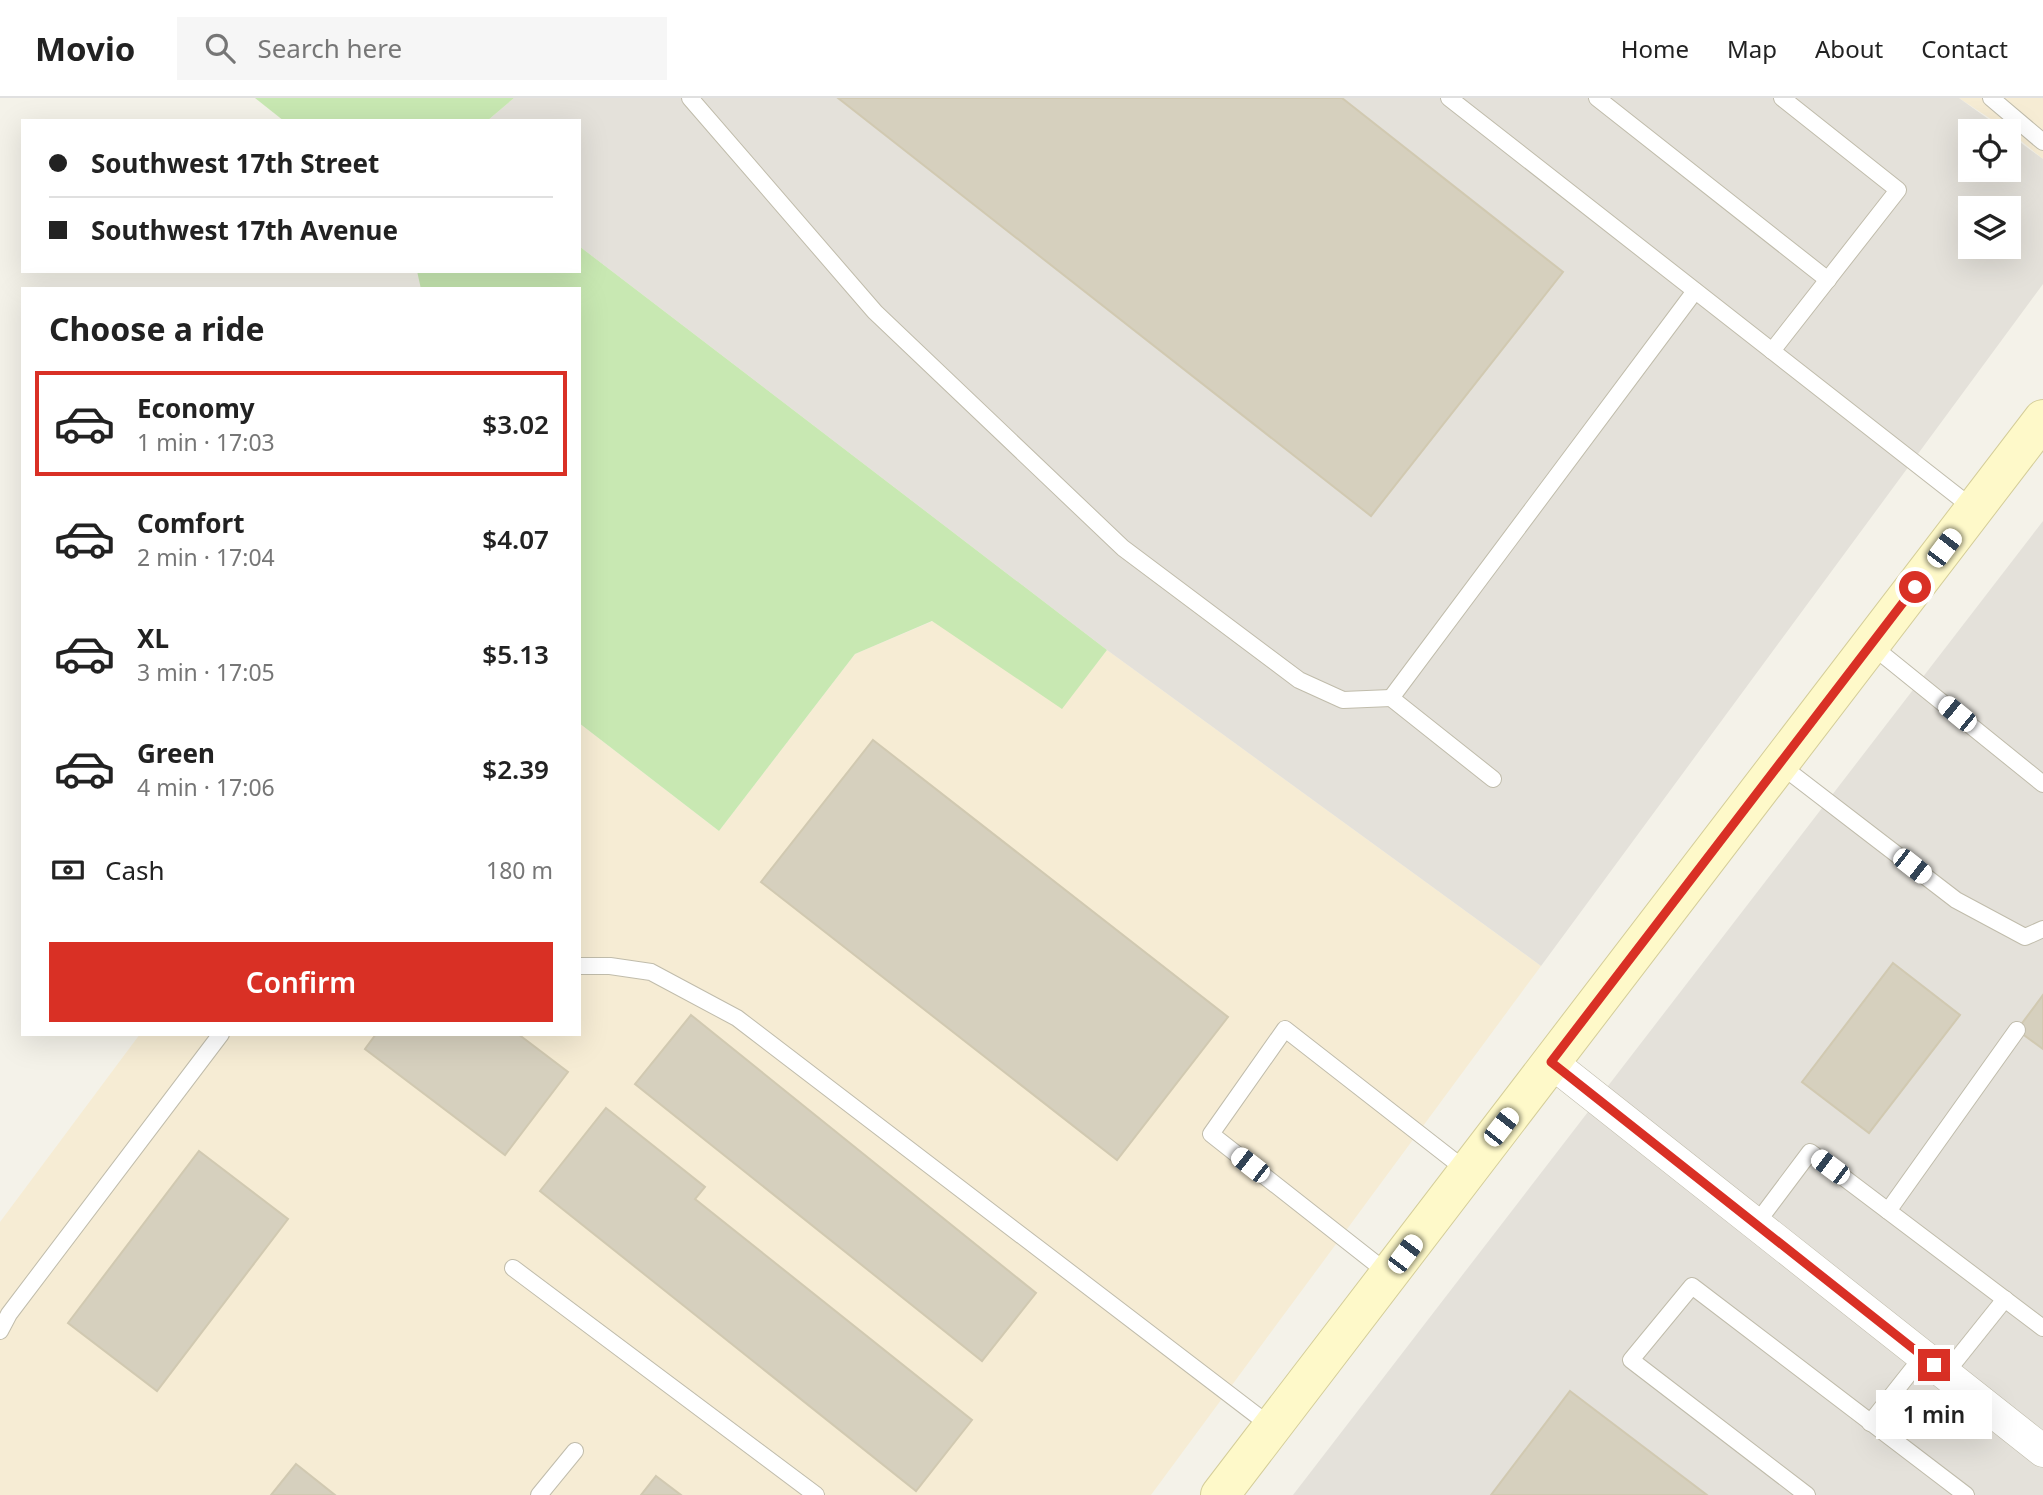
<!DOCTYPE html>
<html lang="en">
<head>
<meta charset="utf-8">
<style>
  :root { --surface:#fff; --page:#f6f6f6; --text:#222; --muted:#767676; --line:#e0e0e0; --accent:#d93025 }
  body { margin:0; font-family:"Noto Sans",sans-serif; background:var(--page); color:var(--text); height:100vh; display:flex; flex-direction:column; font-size:26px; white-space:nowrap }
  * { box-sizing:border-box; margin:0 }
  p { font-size:23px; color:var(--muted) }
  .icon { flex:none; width:38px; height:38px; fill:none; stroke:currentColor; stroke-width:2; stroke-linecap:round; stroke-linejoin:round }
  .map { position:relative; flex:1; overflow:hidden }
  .drawer { position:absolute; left:21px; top:189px; width:560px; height:749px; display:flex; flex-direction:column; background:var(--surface); border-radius:0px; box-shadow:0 7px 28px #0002 }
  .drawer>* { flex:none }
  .top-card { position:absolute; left:21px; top:21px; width:560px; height:154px; border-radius:0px; box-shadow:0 7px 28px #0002; display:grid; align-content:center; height:154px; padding:0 28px; background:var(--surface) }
  .fabs { position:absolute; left:1958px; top:21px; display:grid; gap:14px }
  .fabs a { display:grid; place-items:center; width:63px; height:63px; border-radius:0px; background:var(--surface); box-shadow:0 7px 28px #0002; font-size:35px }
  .end { position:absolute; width:32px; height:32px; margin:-16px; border:9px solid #d93025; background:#fff; box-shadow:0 0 0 4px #fff }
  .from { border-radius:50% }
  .bubble { position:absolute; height:49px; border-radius:0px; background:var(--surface); box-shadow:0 7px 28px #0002; font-size:23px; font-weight:600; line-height:49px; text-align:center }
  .car { position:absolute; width:21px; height:42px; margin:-21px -10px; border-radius:9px; box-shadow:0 0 5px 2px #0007; background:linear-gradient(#fff 24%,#345 0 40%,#fff 0 76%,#345 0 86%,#fff 0) }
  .top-card b { display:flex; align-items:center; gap:24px; height:66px; font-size:26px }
  .top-card b+b { border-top:2px solid var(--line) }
  .top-card i { width:18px; height:18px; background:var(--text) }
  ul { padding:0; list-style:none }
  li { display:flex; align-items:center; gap:21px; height:105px; margin:0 14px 10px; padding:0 14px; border:4px solid transparent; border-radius:0px }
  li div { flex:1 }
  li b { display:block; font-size:26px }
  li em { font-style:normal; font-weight:600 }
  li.current { border-color:var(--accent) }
  li>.icon { width:63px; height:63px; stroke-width:1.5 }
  h2 { padding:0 28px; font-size:32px; line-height:84px }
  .pay { display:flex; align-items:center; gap:18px; height:77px; padding:0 28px; font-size:26px }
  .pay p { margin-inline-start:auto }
  .button { display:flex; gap:14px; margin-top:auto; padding:14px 28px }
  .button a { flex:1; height:80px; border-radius:0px; background:var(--accent); color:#fff; font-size:28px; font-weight:600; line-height:80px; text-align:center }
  header { display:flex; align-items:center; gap:42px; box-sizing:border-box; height:98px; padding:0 35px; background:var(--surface); border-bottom:2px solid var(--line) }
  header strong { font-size:33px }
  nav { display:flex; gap:38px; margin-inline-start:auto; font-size:24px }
  .search { width:490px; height:63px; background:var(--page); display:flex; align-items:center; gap:18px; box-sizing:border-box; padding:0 24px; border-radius:0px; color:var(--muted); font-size:26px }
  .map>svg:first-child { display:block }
  .commercial { fill:#f6ecd4 }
  .industrial { fill:#e4e1da; fill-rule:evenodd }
  .green { fill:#c8e8b2 }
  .building { fill:#d6d0be; stroke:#d1c9b1; stroke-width:2 }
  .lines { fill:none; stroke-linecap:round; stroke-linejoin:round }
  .service-casing { stroke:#c0bcab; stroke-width:18 }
  .minor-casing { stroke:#c0bcab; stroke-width:33 }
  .secondary-casing { stroke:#d4cd99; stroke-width:40 }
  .service { stroke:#fff; stroke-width:16 }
  .minor { stroke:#fff; stroke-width:32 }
  .secondary { stroke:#fef9c9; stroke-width:38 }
  .route { stroke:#d93025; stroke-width:9 }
</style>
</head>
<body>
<header>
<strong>Movio</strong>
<div class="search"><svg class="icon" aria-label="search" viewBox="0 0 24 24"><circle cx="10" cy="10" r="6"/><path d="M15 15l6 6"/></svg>Search here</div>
<nav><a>Home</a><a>Map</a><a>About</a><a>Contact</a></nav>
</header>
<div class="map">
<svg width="2043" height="1397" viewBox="0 0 2043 1397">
  <rect width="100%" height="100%" fill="#f4f2e9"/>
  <g class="commercial">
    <polygon points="1959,0 2043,0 2043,61 2009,33"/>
    <polygon points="933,523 1062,610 1107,552 1541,868 1151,1397 0,1397 0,1124 140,936 579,936 579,625 719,733 855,556"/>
  </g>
  <g class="industrial">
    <path d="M514,0h1445l46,33h-35v39h39v-36l34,25v125l-502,682 -434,-316 -528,-404v-125h-92zM1970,110h39v39h-39z"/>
    <polygon points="2043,423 2043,1397 1293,1397"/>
  </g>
  <g class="green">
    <polygon points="255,0 514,0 487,23 284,23"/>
    <polygon points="579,148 1107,552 1062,611 932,523 855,556 719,733 579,625 579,191 421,191 417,173 579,173"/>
  </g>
  <g class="building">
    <polygon points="838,0 1342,0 1563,174 1371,418"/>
    <polygon points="873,642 1228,919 1117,1062 761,784"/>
    <polygon points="1893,865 1960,917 1869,1035 1802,984"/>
    <polygon points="2043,897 2043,951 2017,932"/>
    <polygon points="691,917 1036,1195 982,1263 635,986"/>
    <polygon points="376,936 518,936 568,974 505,1057 365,951"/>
    <polygon points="606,1010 705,1089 695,1101 972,1322 916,1393 540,1093"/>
    <polygon points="199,1053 288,1121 157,1293 68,1225"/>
    <polygon points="1570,1293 1707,1397 1491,1397"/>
    <polygon points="296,1366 335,1397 271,1397"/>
    <polygon points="656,1378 681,1397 641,1397"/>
  </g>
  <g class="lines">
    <g class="service-casing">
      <g id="service">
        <polyline points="690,0 875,214 1123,450 1299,582 1343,602 1391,600"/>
        <polyline points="1449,0 1974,411"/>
        <polyline points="1597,0 1828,182"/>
        <polyline points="1991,0 2043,44"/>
        <polyline points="1772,253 1898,92 1782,0"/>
        <polyline points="1871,547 2043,686"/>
        <polyline points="1779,666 1956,802 2025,839 2043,831"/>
        <polyline points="1493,681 1391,600 1695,193"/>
        <polyline points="579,868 610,868 651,874 737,920 1272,1329"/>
        <polyline points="1888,1113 2017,932"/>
        <polyline points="1756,1126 1810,1054 2043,1230"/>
        <polyline points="513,1170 816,1397"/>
        <polyline points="1389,1176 1211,1036 1285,931 1467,1073"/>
        <polyline points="0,1233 9,1216 221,936"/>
        <polyline points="1945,1276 2005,1201"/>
        <polyline points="1870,1325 1923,1258"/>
        <polyline points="539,1397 575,1353"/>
        <polyline points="1807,1397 1631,1262 1692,1188 1966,1397"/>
      </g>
    </g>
    <g class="minor-casing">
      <polyline id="minor" points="1551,964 2043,1353"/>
    </g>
    <g class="secondary-casing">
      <polyline id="secondary" points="1220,1397 2043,321"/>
    </g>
    <use href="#service" class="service"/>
    <use href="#minor" class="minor"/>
    <use href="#secondary" class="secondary"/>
  </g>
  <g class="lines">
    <polyline class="route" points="1915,489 1551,964 1934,1267"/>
  </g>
</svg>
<div class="fabs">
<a><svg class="icon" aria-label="locate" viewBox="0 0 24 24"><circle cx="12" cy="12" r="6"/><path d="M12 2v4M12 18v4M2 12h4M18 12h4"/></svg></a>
<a><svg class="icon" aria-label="layers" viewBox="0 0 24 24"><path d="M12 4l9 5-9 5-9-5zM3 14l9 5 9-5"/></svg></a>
</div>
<i class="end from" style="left:1915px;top:489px"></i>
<i class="end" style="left:1934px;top:1267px"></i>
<div class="bubble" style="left:1876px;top:1292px;width:116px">1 min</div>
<i class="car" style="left:1944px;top:450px;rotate:37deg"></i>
<i class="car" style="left:1957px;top:616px;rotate:309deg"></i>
<i class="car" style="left:1912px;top:768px;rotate:128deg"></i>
<i class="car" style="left:1501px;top:1029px;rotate:38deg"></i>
<i class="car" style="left:1250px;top:1067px;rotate:308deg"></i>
<i class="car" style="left:1830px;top:1069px;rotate:307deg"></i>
<i class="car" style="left:1405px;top:1156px;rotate:37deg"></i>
<div class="top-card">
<b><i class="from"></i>Southwest 17th Street</b>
<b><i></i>Southwest 17th Avenue</b>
</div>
<section class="drawer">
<h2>Choose a ride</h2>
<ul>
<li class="current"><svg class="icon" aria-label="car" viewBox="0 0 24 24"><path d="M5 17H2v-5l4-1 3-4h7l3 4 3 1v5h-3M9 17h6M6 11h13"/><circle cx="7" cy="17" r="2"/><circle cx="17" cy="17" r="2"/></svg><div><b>Economy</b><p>1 min · 17:03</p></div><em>$3.02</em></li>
<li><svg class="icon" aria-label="car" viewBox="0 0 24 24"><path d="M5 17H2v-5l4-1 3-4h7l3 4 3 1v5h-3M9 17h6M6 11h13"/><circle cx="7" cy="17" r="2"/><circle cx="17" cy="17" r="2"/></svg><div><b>Comfort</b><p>2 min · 17:04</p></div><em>$4.07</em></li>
<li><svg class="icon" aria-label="car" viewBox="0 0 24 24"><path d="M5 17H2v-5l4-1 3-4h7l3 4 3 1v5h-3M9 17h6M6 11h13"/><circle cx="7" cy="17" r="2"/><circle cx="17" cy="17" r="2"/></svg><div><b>XL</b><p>3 min · 17:05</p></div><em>$5.13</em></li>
<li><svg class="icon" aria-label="car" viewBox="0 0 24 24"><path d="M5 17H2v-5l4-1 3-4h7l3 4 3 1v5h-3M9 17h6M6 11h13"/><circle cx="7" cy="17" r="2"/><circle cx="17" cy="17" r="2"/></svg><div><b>Green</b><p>4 min · 17:06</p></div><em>$2.39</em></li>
</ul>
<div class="pay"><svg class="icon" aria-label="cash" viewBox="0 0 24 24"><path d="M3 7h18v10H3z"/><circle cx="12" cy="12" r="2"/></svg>Cash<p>180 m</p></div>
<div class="button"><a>Confirm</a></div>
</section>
</div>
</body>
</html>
